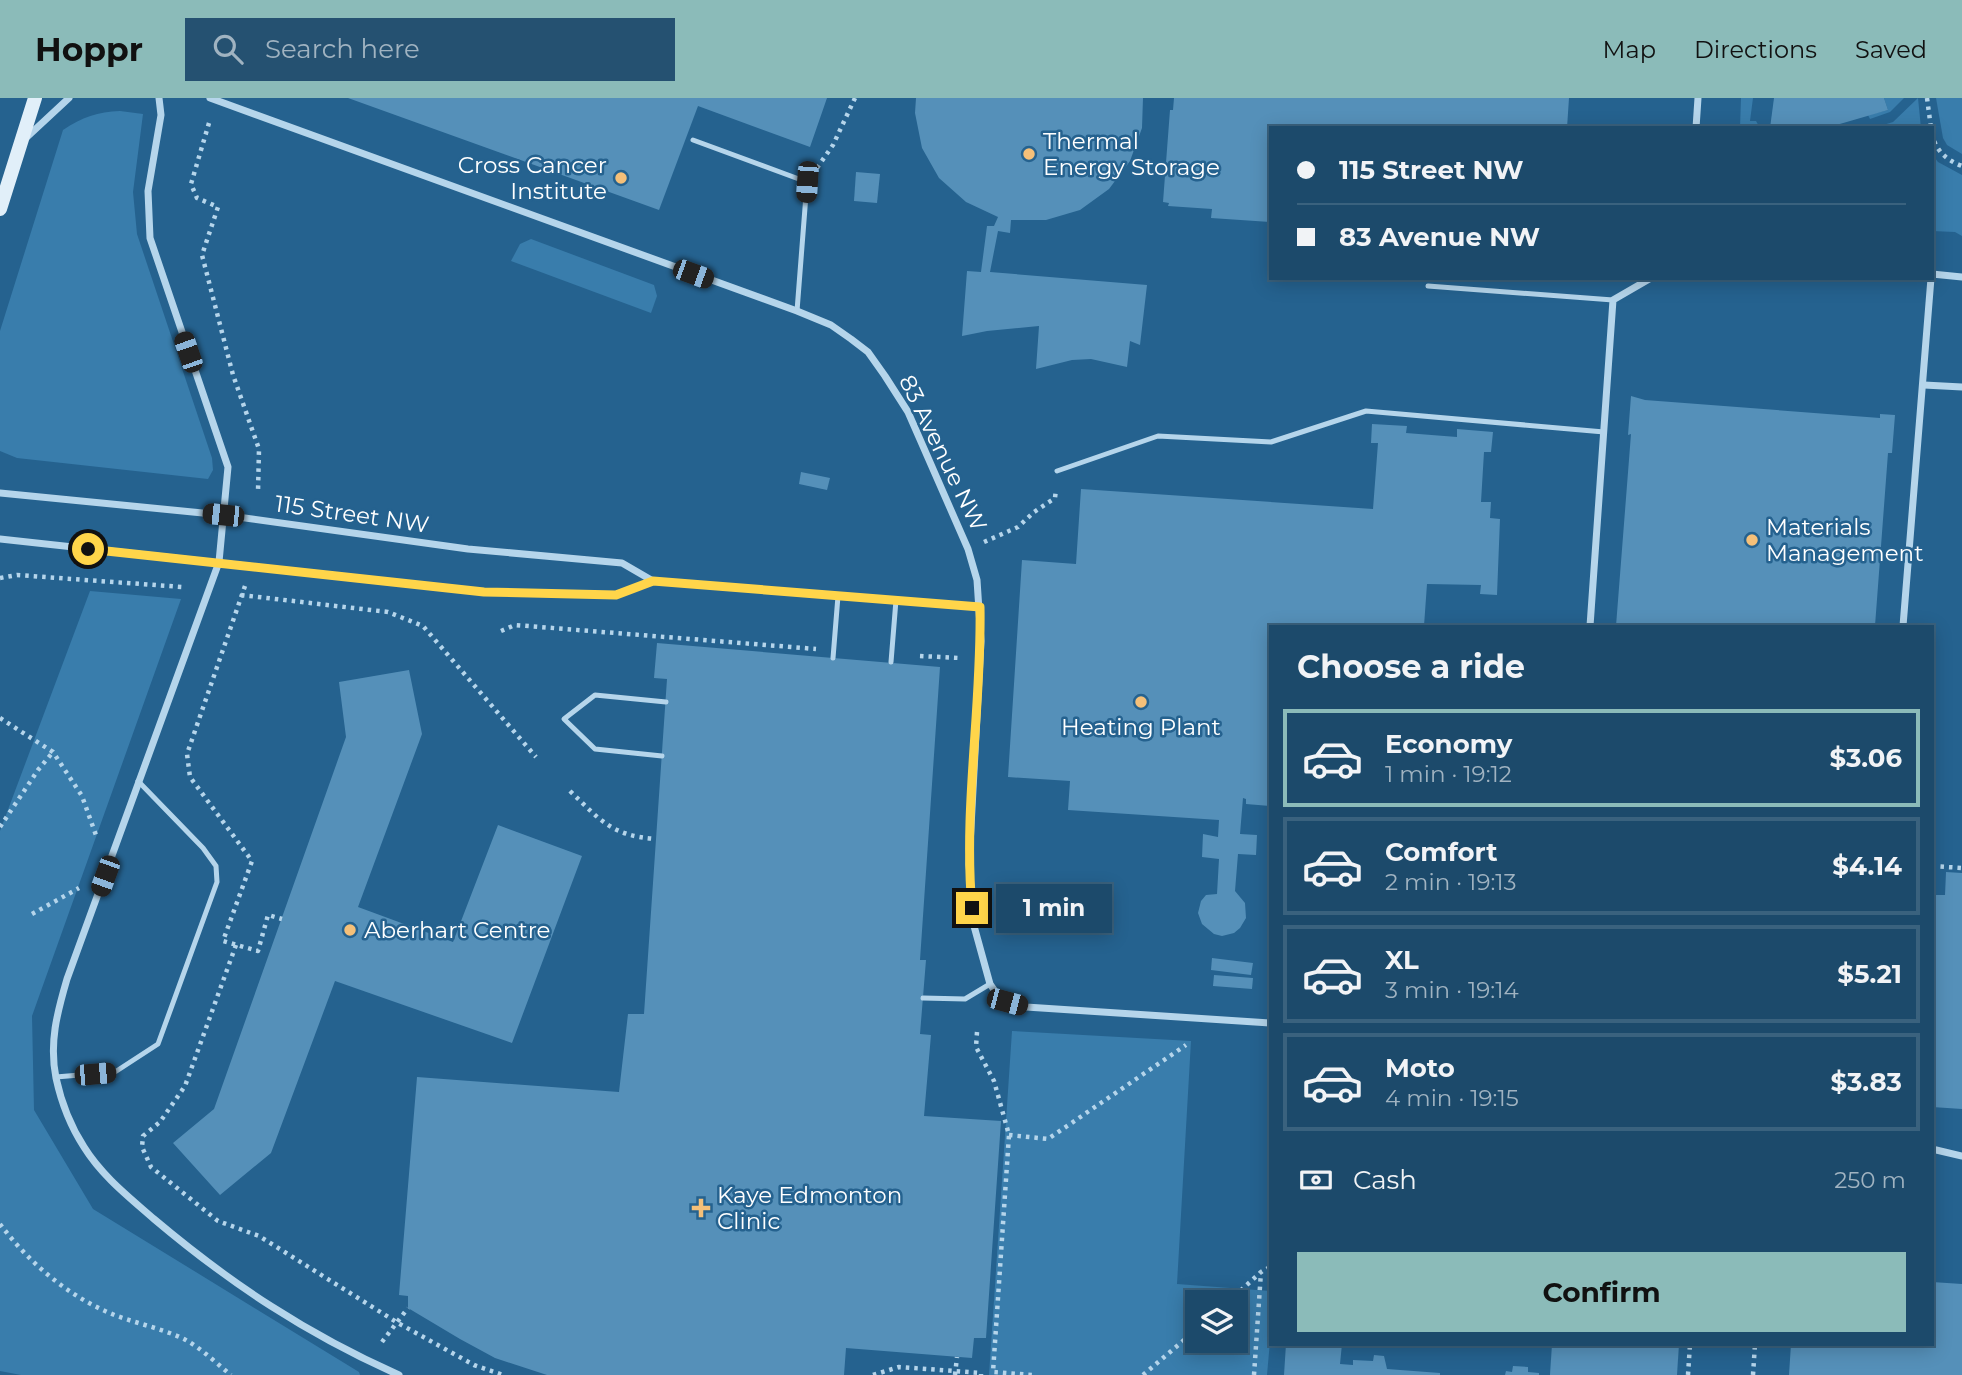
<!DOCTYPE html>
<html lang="en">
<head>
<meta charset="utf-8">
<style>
  :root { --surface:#1c4a6b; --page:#255171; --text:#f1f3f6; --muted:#a0b3c1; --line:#3a627e; --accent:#8bbbb9 }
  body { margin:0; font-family:Montserrat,sans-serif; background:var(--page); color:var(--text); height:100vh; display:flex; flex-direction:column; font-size:26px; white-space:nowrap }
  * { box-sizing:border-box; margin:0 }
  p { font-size:23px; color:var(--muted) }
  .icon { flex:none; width:38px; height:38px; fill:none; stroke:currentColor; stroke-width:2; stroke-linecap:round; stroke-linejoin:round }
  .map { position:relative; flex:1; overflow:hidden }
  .panel { position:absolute; left:1269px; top:527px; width:665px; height:721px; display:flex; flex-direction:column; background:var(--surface); border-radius:0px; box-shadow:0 4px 18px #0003,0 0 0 2px var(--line) }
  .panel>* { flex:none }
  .hud { position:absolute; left:1269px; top:28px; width:665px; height:154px; border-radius:0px; box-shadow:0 4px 18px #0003,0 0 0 2px var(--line); display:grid; align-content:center; height:154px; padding:0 28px; background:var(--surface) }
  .fabs { position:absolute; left:1185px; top:1192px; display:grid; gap:14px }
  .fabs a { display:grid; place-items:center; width:63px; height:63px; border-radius:0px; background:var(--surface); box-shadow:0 4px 18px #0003,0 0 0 2px var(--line); font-size:35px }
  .end { position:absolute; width:32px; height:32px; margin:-16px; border:9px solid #ffd54a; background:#111; box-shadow:0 0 0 4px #111 }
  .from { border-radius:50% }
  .bubble { position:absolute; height:49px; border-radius:0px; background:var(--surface); box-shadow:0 4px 18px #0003,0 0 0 2px var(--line); font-size:23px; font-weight:700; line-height:49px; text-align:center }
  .car { position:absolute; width:21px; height:42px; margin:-21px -10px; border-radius:9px; box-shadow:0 0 5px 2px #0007; background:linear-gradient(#222 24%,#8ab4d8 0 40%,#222 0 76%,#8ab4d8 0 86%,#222 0) }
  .hud b { display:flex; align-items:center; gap:24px; height:66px; font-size:26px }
  .hud b+b { border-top:2px solid var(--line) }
  .hud i { width:18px; height:18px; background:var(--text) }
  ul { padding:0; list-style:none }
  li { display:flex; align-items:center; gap:21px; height:98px; margin:0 14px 10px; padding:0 14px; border:4px solid var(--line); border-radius:0px }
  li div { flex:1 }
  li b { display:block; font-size:26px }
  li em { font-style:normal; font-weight:700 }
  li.selected { border-color:var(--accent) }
  li>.icon { width:63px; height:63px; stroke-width:1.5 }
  h2 { padding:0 28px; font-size:32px; line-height:84px }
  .pay { display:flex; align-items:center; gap:18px; height:77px; padding:0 28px; font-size:26px }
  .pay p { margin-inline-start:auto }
  .cta { display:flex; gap:14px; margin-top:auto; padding:14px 28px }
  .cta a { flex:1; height:80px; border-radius:0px; background:var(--accent); color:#111; font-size:28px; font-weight:700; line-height:80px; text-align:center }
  header { display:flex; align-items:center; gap:42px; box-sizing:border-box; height:98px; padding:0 35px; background:var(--accent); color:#111 }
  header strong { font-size:33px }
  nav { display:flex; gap:38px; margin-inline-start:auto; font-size:24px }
  .search { width:490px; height:63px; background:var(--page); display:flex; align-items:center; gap:18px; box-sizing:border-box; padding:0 24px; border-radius:0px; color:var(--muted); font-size:26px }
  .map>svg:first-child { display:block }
  .green { fill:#397dac; fill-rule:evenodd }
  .building { fill:#5590b9 }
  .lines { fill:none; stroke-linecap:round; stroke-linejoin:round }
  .path { stroke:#b5d5eb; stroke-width:4.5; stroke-dasharray:3.5 5; stroke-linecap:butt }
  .service { stroke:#b5d5eb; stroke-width:5 }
  .minor { stroke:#b5d5eb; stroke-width:7 }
  .secondary { stroke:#e1eff9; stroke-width:14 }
  .path-bridge { stroke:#b5d5eb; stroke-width:4.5; stroke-dasharray:3.5 5; stroke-linecap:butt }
  .route { stroke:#ffd54a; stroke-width:9 }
  .poi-dot { fill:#f5c079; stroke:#25628f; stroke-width:2.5 }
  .labels { text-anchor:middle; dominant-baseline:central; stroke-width:5; stroke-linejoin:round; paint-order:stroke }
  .poi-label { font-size:23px; fill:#fff; stroke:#25628f; text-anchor:start }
  .street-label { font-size:23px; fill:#fff; stroke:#25628f }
</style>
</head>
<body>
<header>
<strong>Hoppr</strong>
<div class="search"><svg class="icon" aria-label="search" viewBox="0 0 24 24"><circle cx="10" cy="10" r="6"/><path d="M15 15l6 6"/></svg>Search here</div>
<nav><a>Map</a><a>Directions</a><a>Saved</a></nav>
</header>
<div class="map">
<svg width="1962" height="1277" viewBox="0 0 1962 1277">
  <rect width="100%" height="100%" fill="#25628f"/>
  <g class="green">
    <polygon points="1741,0 1753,0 1750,23 1756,23 1760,30 1740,30"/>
    <polygon points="1884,0 1904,0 1890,14 1870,21 1868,17 1888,12"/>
    <polygon points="1918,0 1921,30 1873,30 1893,24"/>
    <polygon points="1936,0 1962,0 1962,56 1947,47 1943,40"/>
    <path d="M120,13l23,3 -10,78 4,42 75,224 1,12 -5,9 -191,-21 -17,-7v-120l63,-201c19,-13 35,-18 57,-19z"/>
    <polygon points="1932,56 1938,64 1962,77 1962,138 1955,134 1932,133"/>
    <polygon points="531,141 654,187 657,198 651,215 511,163 520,146"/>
    <polygon points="90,493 181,501 32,918 34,1012 93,1111 359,1274 360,1277 21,1277 0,1273 0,733"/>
    <path d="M1012,933l179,10 -14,243 93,7v50l-3,34h-278zM1197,1204h39v38h-39z"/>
  </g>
  <g class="building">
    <polygon points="348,0 827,0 810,49 698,8 659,112"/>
    <polygon points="916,0 1143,0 1142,30 1130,63 1109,91 1080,112 1046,122 1011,122 1010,135 998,133 990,174 1147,187 1140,247 1130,243 1127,269 1091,261 1072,262 1036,271 1039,228 987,233 962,238 967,173 981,174 987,128 994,128 998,119 966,104 939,80 922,50 915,15"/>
    <polygon points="1174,0 1569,0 1567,30 1270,30 1270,124 1211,120 1212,111 1168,108 1169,105 1163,104 1170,12 1173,12"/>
    <polygon points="1774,0 1884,0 1888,12 1826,30 1770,30"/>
    <polygon points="856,74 880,76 877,105 854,103"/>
    <polygon points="1631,298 1645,302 1880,320 1880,316 1895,317 1892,355 1888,355 1875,528 1616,528 1631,336 1628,337"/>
    <polygon points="1372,326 1407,328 1406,335 1457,339 1457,331 1493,334 1491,354 1484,354 1481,404 1491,404 1490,420 1500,421 1497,497 1480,496 1481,487 1427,486 1424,528 1270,528 1270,708 1246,706 1246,701 1243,700 1240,736 1257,737 1256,757 1238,756 1235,793 1245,805 1246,820 1240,830 1234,835 1222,838 1214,836 1202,826 1198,815 1201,803 1206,797 1217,796 1219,761 1202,759 1203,736 1218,739 1219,722 1068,712 1070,683 1008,679 1022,462 1076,466 1081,391 1373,411 1378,345 1371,345"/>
    <polygon points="801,374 830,380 827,392 799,386"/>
    <polygon points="657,545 940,569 920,862 926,862 920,936 931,937 924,1018 1001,1023 986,1240 974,1240 972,1260 846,1250 844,1277 547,1277 495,1260 460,1241 408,1210 408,1198 399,1197 417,979 619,994 628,916 644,916 667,581 654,580"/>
    <polygon points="409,572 422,636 358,809 453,844 498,727 582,758 512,945 335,883 271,1055 220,1097 173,1045 214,1011 346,639 339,584"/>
    <polygon points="1946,774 1962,775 1962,1011 1932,1009 1932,797 1945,797"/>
    <polygon points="1212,860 1253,865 1251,877 1211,872"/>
    <polygon points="1214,877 1253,880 1252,891 1213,888"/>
    <polygon points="1932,1184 1962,1186 1962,1277 1789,1277 1791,1246 1932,1246"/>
    <polygon points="1286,1246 1342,1246 1340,1266 1353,1267 1353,1262 1373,1263 1374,1257 1384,1258 1387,1271 1440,1275 1440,1277 1284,1277"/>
    <polygon points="1552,1246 1679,1246 1677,1277 1550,1277"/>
    <polygon points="1513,1268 1528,1269 1528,1274 1539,1275 1539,1277 1505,1277 1506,1273 1512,1274"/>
  </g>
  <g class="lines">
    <g class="path">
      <polyline points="1927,0 1931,30"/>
      <polyline points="209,25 191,86 197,100 218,109 202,157 233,277 259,351 258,394"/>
      <path d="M1932,35c3,17 14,27 30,33"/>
      <polyline points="817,70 833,47 855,0"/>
      <polyline points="984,444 1018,429 1034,414 1055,400 1056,391"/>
      <polyline points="0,480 17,477 182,489"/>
      <polyline points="245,488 187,656 190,679 252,763 223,843 258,853 268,817 282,821"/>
      <polyline points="241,497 388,514 423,528 536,659"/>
      <polyline points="501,533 515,527 816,551"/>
      <polyline points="920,558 960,560"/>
      <polyline points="0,620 53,654 82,698 97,740"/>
      <path d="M570,693c30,29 42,45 86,48"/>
      <polyline points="0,729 38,672 53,654"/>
      <polyline points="1932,768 1962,770"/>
      <polyline points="32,816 79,790"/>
      <polyline points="236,847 185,988 160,1024 143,1038 142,1049 151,1069 218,1123 259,1138 398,1225 474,1267 503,1277"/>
      <polyline points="977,934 976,949 994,983 1009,1037 993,1274 1032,1277"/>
      <polyline points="1009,1037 1048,1041 1186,947"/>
      <path d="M0,1126c30,40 70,74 117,92 22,8 46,13 67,23 17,9 32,24 47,36"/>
      <polyline points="1228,1204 1261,1174 1270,1169"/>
      <polyline points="382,1244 408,1210"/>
      <polyline points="873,1277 899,1269 981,1275 981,1277"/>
      <polyline points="1143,1277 1197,1231"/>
      <polyline points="1254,1277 1261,1174"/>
      <polyline points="1688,1277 1690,1246"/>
      <polyline points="1753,1277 1755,1246"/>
    </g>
    <g class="service">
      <polyline points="693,42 807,84 797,213"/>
      <polyline points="1428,188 1613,202"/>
      <polyline points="1057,373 1158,338 1271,344 1366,313 1604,334"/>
      <polyline points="833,560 838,498"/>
      <polyline points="891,564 896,502"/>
      <polyline points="662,658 595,651 564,621 595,597 666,604"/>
      <polyline points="923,900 965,901 990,886"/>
      <polyline points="56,979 115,974 158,946 217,784 216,768 203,750 138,683"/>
    </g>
    <g class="minor">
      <path d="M159,0l2,17 -13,76 2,47 78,229 -9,95 -152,417c-10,34 -18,64 -11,99 5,23 15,49 28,69 18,29 45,50 70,72 77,65 153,115 245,156"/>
      <polyline points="210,0 797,213 831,227 851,241 868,254 885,278 908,314 968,451 977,482 981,543 969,766 974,828 990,886 997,896 1007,904 1026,909 1270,925"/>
      <polyline points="1696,30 1698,0"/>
      <polyline points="27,39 69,0"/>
      <polyline points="1932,176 1962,179"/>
      <polyline points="1924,287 1962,289"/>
      <polyline points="0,395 223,417 468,451 622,465 653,483 980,509"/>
      <polyline points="0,441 484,494 616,497 653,483"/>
      <polyline points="1590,528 1613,202 1651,180"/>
      <polyline points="1903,528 1931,180"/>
      <polyline points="1932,1051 1962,1058"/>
    </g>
    <polyline class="secondary" points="0,111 35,0"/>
    <polyline class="path-bridge" points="955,1277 957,1259"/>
  </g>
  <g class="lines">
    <path class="route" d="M88,451l396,43 132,3 37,-14 327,26c2,100 -17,201 -8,301"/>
  </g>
  <g class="poi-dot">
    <circle cx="1029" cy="56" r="7"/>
    <circle cx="621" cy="80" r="7"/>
    <circle cx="1752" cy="442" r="7"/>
    <circle cx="1141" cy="604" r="7"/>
    <circle cx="350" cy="832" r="7"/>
    <path d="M697.5 1099.5h7v7h7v7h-7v7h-7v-7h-7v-7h7z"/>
  </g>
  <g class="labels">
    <g class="poi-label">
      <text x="1043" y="43">Thermal<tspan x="1043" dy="26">Energy Storage</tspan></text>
      <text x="607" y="67" text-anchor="end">Cross Cancer<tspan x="607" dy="26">Institute</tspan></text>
      <text x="1766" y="429">Materials<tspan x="1766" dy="26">Management</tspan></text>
      <text x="1141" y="629" text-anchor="middle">Heating Plant</text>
      <text x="364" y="832">Aberhart Centre</text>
      <text x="717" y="1097">Kaye Edmonton<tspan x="717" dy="26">Clinic</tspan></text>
    </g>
    <g class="street-label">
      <text transform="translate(943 355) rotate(64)">83 Avenue NW</text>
      <text transform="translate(352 416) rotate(8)">115 Street NW</text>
    </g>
  </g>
</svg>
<div class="fabs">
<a><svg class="icon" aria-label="layers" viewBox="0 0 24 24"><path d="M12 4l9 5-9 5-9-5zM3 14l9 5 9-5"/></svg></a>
</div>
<i class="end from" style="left:88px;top:451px"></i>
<i class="end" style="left:972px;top:810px"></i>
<div class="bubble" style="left:996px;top:786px;width:116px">1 min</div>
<i class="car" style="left:807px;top:84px;rotate:184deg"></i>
<i class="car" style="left:693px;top:176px;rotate:110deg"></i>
<i class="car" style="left:188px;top:254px;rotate:341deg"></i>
<i class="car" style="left:223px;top:417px;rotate:276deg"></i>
<i class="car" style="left:105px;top:778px;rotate:200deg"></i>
<i class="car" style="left:1007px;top:904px;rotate:105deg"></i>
<i class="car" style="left:95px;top:976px;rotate:85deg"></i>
<div class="hud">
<b><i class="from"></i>115 Street NW</b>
<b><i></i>83 Avenue NW</b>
</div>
<section class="panel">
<h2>Choose a ride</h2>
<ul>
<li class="selected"><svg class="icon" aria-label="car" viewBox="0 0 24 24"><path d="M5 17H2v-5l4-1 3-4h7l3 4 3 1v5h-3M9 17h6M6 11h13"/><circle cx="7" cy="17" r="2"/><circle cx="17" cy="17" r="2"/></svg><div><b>Economy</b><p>1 min · 19:12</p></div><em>$3.06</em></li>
<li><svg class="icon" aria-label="car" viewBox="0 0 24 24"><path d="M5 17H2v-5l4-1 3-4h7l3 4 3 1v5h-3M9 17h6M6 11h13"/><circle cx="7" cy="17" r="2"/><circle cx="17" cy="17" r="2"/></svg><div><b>Comfort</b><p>2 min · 19:13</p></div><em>$4.14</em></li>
<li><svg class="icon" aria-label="car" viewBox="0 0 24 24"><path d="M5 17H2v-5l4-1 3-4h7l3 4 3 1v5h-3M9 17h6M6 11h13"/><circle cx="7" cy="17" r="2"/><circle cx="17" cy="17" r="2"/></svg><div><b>XL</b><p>3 min · 19:14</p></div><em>$5.21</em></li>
<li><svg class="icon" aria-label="car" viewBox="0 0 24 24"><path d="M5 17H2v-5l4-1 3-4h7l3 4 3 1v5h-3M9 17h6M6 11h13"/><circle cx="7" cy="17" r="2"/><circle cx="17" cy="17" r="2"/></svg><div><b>Moto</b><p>4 min · 19:15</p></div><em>$3.83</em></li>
</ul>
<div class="pay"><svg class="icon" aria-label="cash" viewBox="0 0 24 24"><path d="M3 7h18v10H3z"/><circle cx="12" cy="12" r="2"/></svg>Cash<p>250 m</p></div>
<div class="cta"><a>Confirm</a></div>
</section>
</div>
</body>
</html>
